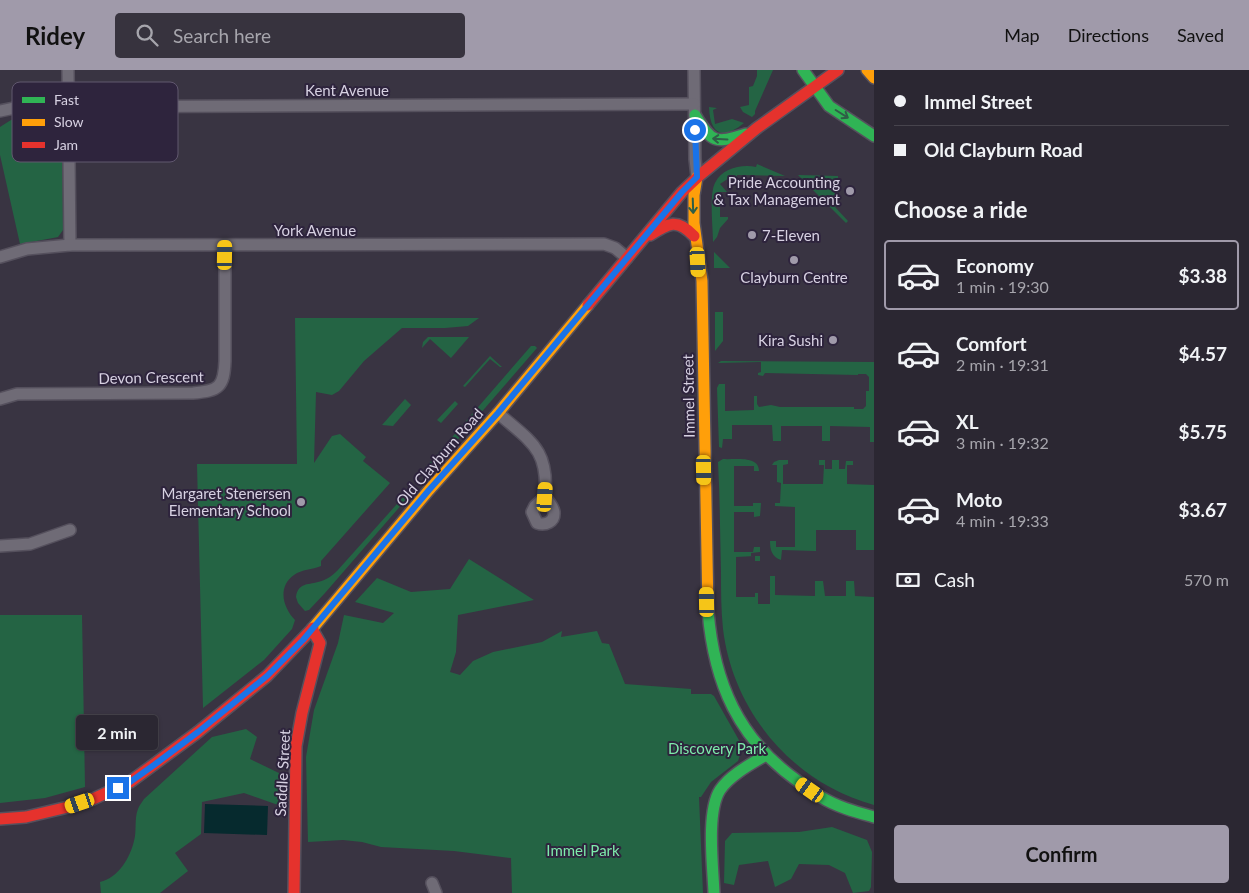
<!DOCTYPE html>
<html lang="en">
<head>
<meta charset="utf-8">
<style>
  :root { --surface:#2b2732; --page:#37333e; --text:#f1f3f6; --muted:#a6a5ac; --line:#47444d; --accent:#a09aaa }
  body { margin:0; font-family:Lato,sans-serif; background:var(--page); color:var(--text); height:100vh; display:flex; flex-direction:column; font-size:19px; white-space:nowrap }
  * { box-sizing:border-box; margin:0 }
  p { font-size:16px; color:var(--muted) }
  .icon { flex:none; width:28px; height:28px; fill:none; stroke:currentColor; stroke-width:2; stroke-linecap:round; stroke-linejoin:round }
  .map { position:relative; flex:1; overflow:hidden }
  .sheet { display:flex; flex-direction:column; background:var(--surface); width:375px }
  .sheet>* { flex:none }
  .top-card { display:grid; align-content:center; height:110px; padding:0 20px; background:var(--surface) }
  .end { position:absolute; width:22px; height:22px; margin:-11px; border:6px solid #1a73e8; background:#fff; box-shadow:0 0 0 2px #fff }
  .from { border-radius:50% }
  .bubble { position:absolute; height:35px; border-radius:5px; background:var(--surface); box-shadow:0 1px 4px #0004,0 0 0 1px var(--line); font-size:16px; font-weight:700; line-height:35px; text-align:center }
  .car { position:absolute; width:15px; height:30px; margin:-15px -8px; border-radius:6px; box-shadow:0 0 4px 1px #0007; background:linear-gradient(#f5c518 24%,#345 0 40%,#f5c518 0 76%,#345 0 86%,#f5c518 0) }
  .top-card b { display:flex; align-items:center; gap:18px; height:48px; font-size:19px }
  .top-card b+b { border-top:1px solid var(--line) }
  .top-card i { width:12px; height:12px; background:var(--text) }
  ul { padding:0; list-style:none }
  li { display:flex; align-items:center; gap:15px; height:70px; margin:0 10px 8px; padding:0 10px; border:2px solid transparent; border-radius:5px }
  li div { flex:1 }
  li b { display:block; font-size:19px }
  li em { font-style:normal; font-weight:700 }
  li.active { border-color:var(--accent) }
  li>.icon { width:45px; height:45px; stroke-width:1.5 }
  h2 { padding:0 20px; font-size:22px; line-height:60px }
  .pay { display:flex; align-items:center; gap:12px; height:55px; padding:0 20px; font-size:19px }
  .pay p { margin-inline-start:auto }
  .primary-button { display:flex; gap:10px; margin-top:auto; padding:10px 20px }
  .primary-button a { flex:1; height:58px; border-radius:5px; background:var(--accent); color:#111; font-size:20px; font-weight:700; line-height:58px; text-align:center }
  header { display:flex; align-items:center; gap:30px; box-sizing:border-box; height:70px; padding:0 25px; background:var(--accent); color:#111 }
  header strong { font-size:24px }
  nav { display:flex; gap:28px; margin-inline-start:auto; font-size:18px }
  .search { width:350px; height:45px; background:var(--page); display:flex; align-items:center; gap:12px; box-sizing:border-box; padding:0 18px; border-radius:5px; color:var(--muted); font-size:19px }
  main { display:flex; flex:1; min-height:0 }
  .map>svg:first-child { display:block }
  .green { fill:#246444 }
  .water { fill:#062a2e }
  .lines { fill:none; stroke-linecap:round; stroke-linejoin:round }
  .street-casing { stroke:#55505d; stroke-width:14 }
  .fast-casing { stroke:#55505d; stroke-width:14 }
  .slow-casing { stroke:#55505d; stroke-width:14 }
  .jam-casing { stroke:#55505d; stroke-width:14 }
  .street { stroke:#6f6b76; stroke-width:11 }
  .fast { stroke:#30b455; stroke-width:11 }
  .slow { stroke:#ff9f0a; stroke-width:11 }
  .jam { stroke:#e5322d; stroke-width:11 }
  .oneway { stroke:#2f5e47 }
  .route { stroke:#1a73e8; stroke-width:6 }
  .poi-dot { fill:#a09aaa; stroke:#2e243d; stroke-width:2 }
  .labels { text-anchor:middle; dominant-baseline:central; stroke-width:4; stroke-linejoin:round; paint-order:stroke }
  .street-label { font-size:15px; fill:#d7d1e2; stroke:#2e243d }
  .poi-label { font-size:15px; fill:#d7d1e2; stroke:#2e243d; text-anchor:end }
  .park-label { font-size:15px; fill:#7eebab; stroke:#2e243d }
  .key { fill:#2e243d; stroke:#61586f; stroke-width:1 }
  .key-label { font-size:14px; fill:#d7d1e2 }
</style>
</head>
<body>
<header>
<strong>Ridey</strong>
<div class="search"><svg class="icon" aria-label="search" viewBox="0 0 24 24"><circle cx="10" cy="10" r="6"/><path d="M15 15l6 6"/></svg>Search here</div>
<nav><a>Map</a><a>Directions</a><a>Saved</a></nav>
</header>
<main>
<div class="map">
<svg width="874" height="823" viewBox="0 0 874 823">
  <rect width="100%" height="100%" fill="#393442"/>
  <g class="green">
    <polygon points="757,0 773,0 755,41 755,44 752,47 743,42 740,37 749,35 749,17 753,16 757,6"/>
    <path d="M709,37l8,1 -4,2 2,14 17,-5 12,4c-22,18 -34,11 -35,-16z"/>
    <path d="M52,44l7,5 3,10 1,101 -5,7 -5,1 -33,6 -20,-89v-28c22,-15 26,-12 52,-13z"/>
    <path d="M757,94l28,12 -48,-1v7l-5,-6 -12,8 7,8h-7v25h8v2l-8,9 -3,9 -4,5c0,-14 -4,-48 2,-59 7,-15 27,-19 41,-16z"/>
    <polygon points="798,105 838,106 838,133 835,137 848,151 846,153"/>
    <polygon points="714,182 730,198 714,198"/>
    <polygon points="715,242 723,242 723,271 715,281"/>
    <path d="M295,248h184l-11,8 -23,2h-43l-38,33 -25,30 -7,4 -16,-3 -2,71 18,-27 8,-2 26,23 -3,4 27,22 -69,78v5c-9,4 -19,3 -27,9 -17,12 -11,33 1,45l-3,9 -28,31 -61,48 -6,-244h100z"/>
    <polygon points="428,267 469,267 451,288 430,269 422,278 423,272"/>
    <polygon points="531,276 535,276 537,278 426,406 421,403"/>
    <polygon points="490,286 502,297 500,297 490,289 465,317 463,316"/>
    <polygon points="721,291 874,292 874,372 870,372 870,357 830,356 830,371 822,371 822,356 781,356 781,371 773,371 772,355 732,355 732,369 723,369 722,378 719,377 717,318 719,314 725,314 725,341 754,340 754,326 757,326 757,334 759,337 771,335 780,337 854,337 854,339 863,339 866,336 866,321 869,321 869,307 866,304 858,304 858,305 765,303 763,306 758,305 758,303 761,302 761,292 718,293"/>
    <polygon points="405,329 411,335 393,356 382,355"/>
    <polygon points="455,331 458,334 441,353 437,350"/>
    <path d="M723,389c11,1 36,-4 36,12h-5v-5h-20v40h19v-3h8l-1,13 -6,1v-5h-20v40h19l1,-5h6v5l-9,1v3h9v5h-5v-5l-19,1v40h19v-4h3v11h12v-28h5v19l40,1v-15h8l2,15h21v-15h8l1,15 19,1v208c-81,-22 -141,-93 -151,-176 -2,-19 -2,-38 -2,-57 -1,-37 -1,-73 -3,-110z"/>
    <path d="M779,390h9v4l-5,1v19h40l1,-19h-5v-5h6v9h7v-9h7v9h6l1,-8h7v4h-6v19l27,1v65h-18v-20h-40v21l-34,-1 -1,10c-9,-3 -11,-10 -11,-19h6v6h19v-40l-20,-1v-3h5l1,-20 -4,-1v-17h-5l2,-3z"/>
    <path d="M414,415l2,3 -91,105 -16,17 -4,1 -7,-8 -2,-6c2,-14 11,-12 22,-15 8,-2 14,-6 19,-11z"/>
    <polygon points="469,489 534,530 458,545 456,582 450,602 460,605 473,591 493,582 542,572 562,561 561,567 597,561 602,573 609,574 625,614 691,619 691,624 711,624 714,626 740,672 742,679 738,691 711,712 701,727 699,727 703,823 512,823 511,788 454,781 381,777 362,772 343,770 308,772 306,687 314,640 338,573 344,545 383,553 394,543 355,532 377,508 411,522 450,519"/>
    <polygon points="0,545 82,545 85,717 45,728 0,733"/>
    <path d="M246,659l11,8 -7,22 31,15v32l-37,-13 -42,9 -1,32 -26,19 13,18 -28,22h-59l-1,-11c18,-4 30,-24 34,-41 3,-10 0,-22 4,-32 1,-3 4,-7 6,-10l68,-62z"/>
    <polygon points="832,757 867,770 872,782 871,817 869,821 853,823 845,803 829,795 799,794 791,809 775,817 768,791 739,795 734,815 724,813 725,771 732,763 799,762"/>
  </g>
  <polygon class="water" points="205,734 268,736 267,765 204,763"/>
  <g class="lines">
    <g class="street-casing">
      <g id="street">
        <polyline points="68,0 70,175"/>
        <polyline points="694,0 695,89 697,107"/>
        <polyline points="0,41 19,37 694,34"/>
        <polyline points="0,187 27,179 70,175 604,174 615,178 627,188"/>
        <path d="M0,329l17,-5 176,-1c26,-2 31,-6 32,-32v-116"/>
        <path d="M498,343c33,29 51,36 47,84l-10,9 -3,6 5,11c8,3 18,-1 17,-11 -1,-6 -6,-11 -9,-15"/>
        <polyline points="0,476 30,474 70,460"/>
        <polyline points="432,813 436,823"/>
      </g>
    </g>
    <g class="fast-casing">
      <g id="fast">
        <polyline points="803,0 829,36 874,66"/>
        <path d="M695,45c17,28 20,29 51,19"/>
        <path d="M708,541c6,72 30,128 91,171 7,5 14,11 22,15 16,10 35,15 53,20"/>
        <path d="M714,823c-1,-26 -8,-81 6,-103 10,-15 31,-26 46,-35"/>
      </g>
    </g>
    <g class="slow-casing">
      <g id="slow">
        <polyline points="867,0 874,8"/>
        <polyline points="697,107 694,125 694,153 702,211 708,541"/>
        <polyline points="313,558 429,420 498,343 588,235"/>
      </g>
    </g>
    <g class="jam-casing">
      <g id="jam">
        <path d="M650,165c19,-12 27,-17 44,1"/>
        <polyline points="588,235 682,122 700,105 757,58 838,0"/>
        <polyline points="0,749 26,747 68,737 93,729 130,712 198,662 267,606 313,558"/>
        <polyline points="294,823 296,676 302,643 320,573 312,559"/>
      </g>
    </g>
    <use href="#street" class="street"/>
    <use href="#fast" class="fast"/>
    <use href="#slow" class="slow"/>
    <use href="#jam" class="jam"/>
  </g>
  <defs><path id="oneway-shaft" d="M-6 0H5M1.5-3L5.5 0L1.5 3" fill="none" stroke-width="1.6" stroke-linecap="round" stroke-linejoin="round" transform="scale(1.25)"/></defs>
  <g class="oneway">
    <use href="#oneway-shaft" transform="translate(842 44) rotate(32)"/>
    <use href="#oneway-shaft" transform="translate(720 69) rotate(-177)"/>
    <use href="#oneway-shaft" transform="translate(693 136) rotate(88)"/>
  </g>
  <g class="lines">
    <polyline class="route" points="118,718 130,712 154,695 198,662 267,606 303,570 429,420 498,343 682,122 697,107 695,60"/>
  </g>
  <g class="poi-dot">
    <circle cx="850" cy="121" r="5"/>
    <circle cx="752" cy="165" r="5"/>
    <circle cx="794" cy="190" r="5"/>
    <circle cx="833" cy="270" r="5"/>
    <circle cx="301" cy="432" r="5"/>
  </g>
  <g class="labels">
    <g class="street-label">
      <text x="347" y="20">Kent Avenue</text>
      <text x="315" y="160">York Avenue</text>
      <text transform="translate(151 307) rotate(-1)">Devon Crescent</text>
      <text transform="translate(688 326) rotate(-91)">Immel Street</text>
      <text transform="translate(439 387) rotate(-49)">Old Clayburn Road</text>
      <text transform="translate(282 703) rotate(-87)">Saddle Street</text>
    </g>
    <g class="poi-label">
      <text x="840" y="112">Pride Accounting<tspan x="840" dy="17">&amp; Tax Management</tspan></text>
      <text x="762" y="165" text-anchor="start">7-Eleven</text>
      <text x="794" y="207" text-anchor="middle">Clayburn Centre</text>
      <text x="823" y="270">Kira Sushi</text>
      <text x="291" y="423">Margaret Stenersen<tspan x="291" dy="17">Elementary School</tspan></text>
    </g>
    <g class="park-label">
      <text x="717" y="678">Discovery Park</text>
      <text x="583" y="780">Immel Park</text>
    </g>
  </g>
  <rect x="12" y="12" width="166" height="80" rx="8" class="key"/>
  <rect x="22" y="27" width="23" height="6" fill="#30b455"/>
  <rect x="22" y="49" width="23" height="7" fill="#ff9f0a"/>
  <rect x="22" y="72" width="23" height="6" fill="#e5322d"/>
  <g class="key-label">
    <text x="54" y="35">Fast</text>
    <text x="54" y="57">Slow</text>
    <text x="54" y="80">Jam</text>
  </g>
</svg>
<i class="end from" style="left:695px;top:60px"></i>
<i class="end" style="left:118px;top:718px"></i>
<div class="bubble" style="left:76px;top:645px;width:82px">2 min</div>
<i class="car" style="left:225px;top:185px;rotate:1deg"></i>
<i class="car" style="left:698px;top:192px;rotate:177deg"></i>
<i class="car" style="left:704px;top:400px;rotate:179deg"></i>
<i class="car" style="left:545px;top:427px;rotate:4deg"></i>
<i class="car" style="left:707px;top:532px;rotate:359deg"></i>
<i class="car" style="left:810px;top:720px;rotate:305deg"></i>
<i class="car" style="left:80px;top:733px;rotate:251deg"></i>
</div>
<section class="sheet">
<div class="top-card">
<b><i class="from"></i>Immel Street</b>
<b><i></i>Old Clayburn Road</b>
</div>
<h2>Choose a ride</h2>
<ul>
<li class="active"><svg class="icon" aria-label="car" viewBox="0 0 24 24"><path d="M5 17H2v-5l4-1 3-4h7l3 4 3 1v5h-3M9 17h6M6 11h13"/><circle cx="7" cy="17" r="2"/><circle cx="17" cy="17" r="2"/></svg><div><b>Economy</b><p>1 min · 19:30</p></div><em>$3.38</em></li>
<li><svg class="icon" aria-label="car" viewBox="0 0 24 24"><path d="M5 17H2v-5l4-1 3-4h7l3 4 3 1v5h-3M9 17h6M6 11h13"/><circle cx="7" cy="17" r="2"/><circle cx="17" cy="17" r="2"/></svg><div><b>Comfort</b><p>2 min · 19:31</p></div><em>$4.57</em></li>
<li><svg class="icon" aria-label="car" viewBox="0 0 24 24"><path d="M5 17H2v-5l4-1 3-4h7l3 4 3 1v5h-3M9 17h6M6 11h13"/><circle cx="7" cy="17" r="2"/><circle cx="17" cy="17" r="2"/></svg><div><b>XL</b><p>3 min · 19:32</p></div><em>$5.75</em></li>
<li><svg class="icon" aria-label="car" viewBox="0 0 24 24"><path d="M5 17H2v-5l4-1 3-4h7l3 4 3 1v5h-3M9 17h6M6 11h13"/><circle cx="7" cy="17" r="2"/><circle cx="17" cy="17" r="2"/></svg><div><b>Moto</b><p>4 min · 19:33</p></div><em>$3.67</em></li>
</ul>
<div class="pay"><svg class="icon" aria-label="cash" viewBox="0 0 24 24"><path d="M3 7h18v10H3z"/><circle cx="12" cy="12" r="2"/></svg>Cash<p>570 m</p></div>
<div class="primary-button"><a>Confirm</a></div>
</section>
</main>
</body>
</html>
